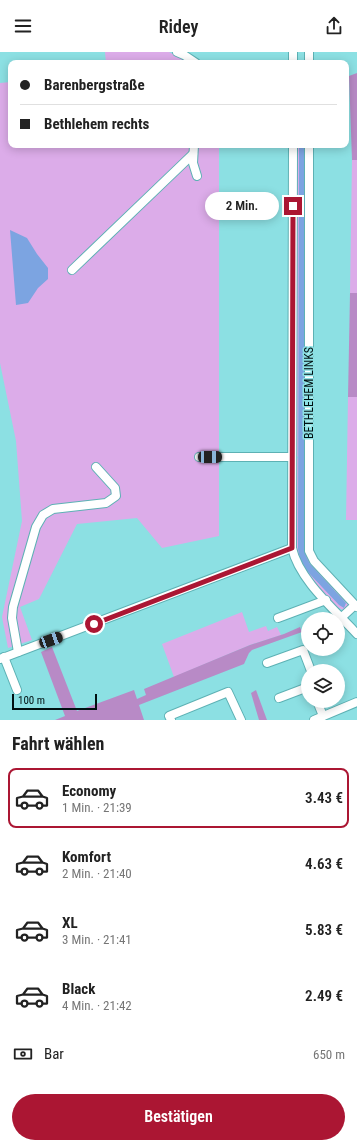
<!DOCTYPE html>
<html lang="de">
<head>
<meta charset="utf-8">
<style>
  :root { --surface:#fff; --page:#f2f2f2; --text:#222; --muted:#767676; --line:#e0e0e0; --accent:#ab1633 }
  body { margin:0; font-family:"Roboto Condensed",sans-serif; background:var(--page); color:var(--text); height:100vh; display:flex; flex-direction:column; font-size:15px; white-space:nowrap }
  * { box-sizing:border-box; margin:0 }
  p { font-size:13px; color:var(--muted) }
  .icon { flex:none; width:22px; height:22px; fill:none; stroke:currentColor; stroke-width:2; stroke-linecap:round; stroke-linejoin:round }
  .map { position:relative; height:668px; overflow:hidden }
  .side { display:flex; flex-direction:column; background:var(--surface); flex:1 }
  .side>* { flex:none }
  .guide { position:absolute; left:8px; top:8px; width:341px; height:88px; border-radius:8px; box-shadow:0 2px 10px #0003; display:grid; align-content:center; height:88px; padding:0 12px; background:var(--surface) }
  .fabs { position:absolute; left:301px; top:560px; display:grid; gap:8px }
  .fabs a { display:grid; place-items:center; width:44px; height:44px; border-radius:50%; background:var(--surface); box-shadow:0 2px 10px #0003; font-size:20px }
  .scale { position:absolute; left:12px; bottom:10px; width:85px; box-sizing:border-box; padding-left:4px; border:2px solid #001011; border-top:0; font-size:11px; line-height:14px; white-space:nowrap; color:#001011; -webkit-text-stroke:3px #8ce0e3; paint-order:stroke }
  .end { position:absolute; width:18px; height:18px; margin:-9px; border:5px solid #ab1633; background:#fff; box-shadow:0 0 0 2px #fff }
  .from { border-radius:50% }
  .bubble { position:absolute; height:28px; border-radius:14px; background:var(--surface); box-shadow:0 2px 10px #0003; font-size:13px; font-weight:600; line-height:28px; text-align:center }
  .car { position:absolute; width:12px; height:24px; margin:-12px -6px; border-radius:5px; box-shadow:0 0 3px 1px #0007; background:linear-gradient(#222 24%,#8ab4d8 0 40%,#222 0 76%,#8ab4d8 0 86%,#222 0) }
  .guide b { display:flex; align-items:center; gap:14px; height:38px; font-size:15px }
  .guide b+b { border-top:1px solid var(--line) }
  .guide i { width:10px; height:10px; background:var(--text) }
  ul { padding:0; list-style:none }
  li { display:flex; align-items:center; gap:12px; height:60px; margin:0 8px 6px; padding:0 4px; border:2px solid transparent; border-radius:8px }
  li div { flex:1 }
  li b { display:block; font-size:15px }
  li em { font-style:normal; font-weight:600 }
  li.active { border-color:var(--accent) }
  li>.icon { width:36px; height:36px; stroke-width:1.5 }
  h2 { padding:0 12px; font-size:18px; line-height:48px }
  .pay { display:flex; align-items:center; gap:10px; height:44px; padding:0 12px; font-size:15px }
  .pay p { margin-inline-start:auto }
  .action { display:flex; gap:8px; margin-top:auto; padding:8px 12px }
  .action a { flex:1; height:46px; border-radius:24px; background:var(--accent); color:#fff; font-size:16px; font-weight:600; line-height:46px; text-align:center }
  header { display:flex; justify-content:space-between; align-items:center; height:52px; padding:0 12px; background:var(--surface); font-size:18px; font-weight:600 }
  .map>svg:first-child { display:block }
  .green { fill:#dcace9 }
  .forest { fill:#b88ac6 }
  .water { fill:#7ca4e1 }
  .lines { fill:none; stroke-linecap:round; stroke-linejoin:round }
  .minor-casing { stroke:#5db1b4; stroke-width:10 }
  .minor { stroke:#fff; stroke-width:8 }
  .route { stroke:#ab1633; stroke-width:5 }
  .labels { text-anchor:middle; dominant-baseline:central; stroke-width:3; stroke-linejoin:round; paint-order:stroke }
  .street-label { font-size:12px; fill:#001011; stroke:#8ce0e3 }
</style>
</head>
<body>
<header><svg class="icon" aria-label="menu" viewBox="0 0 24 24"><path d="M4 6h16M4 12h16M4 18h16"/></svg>Ridey<svg class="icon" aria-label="share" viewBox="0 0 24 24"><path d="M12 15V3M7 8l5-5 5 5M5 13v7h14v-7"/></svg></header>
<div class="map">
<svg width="357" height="668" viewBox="0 0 357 668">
  <rect width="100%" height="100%" fill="#8ce0e3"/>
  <g class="green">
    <polygon points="105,0 169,0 191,11 106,11"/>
    <polygon points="11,30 11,93 219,93 219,484 162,496 137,466 77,472 39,547 20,555 32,588 8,596 2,565 22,469 16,389 0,311 0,31"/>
    <polygon points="295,93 307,93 307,405 304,405 304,406 307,407 307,494 348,549 348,555 343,558 335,554 309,526 296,500 296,409 298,405 295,403"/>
    <polygon points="352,108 357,108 357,241 350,241"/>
    <polygon points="348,345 357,345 357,468 346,468"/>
    <polygon points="242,560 249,580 266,574 268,579 277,575 281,583 250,593 174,625 162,592"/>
  </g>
  <g class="forest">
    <polygon points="357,21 357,108 352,108 349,24"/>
    <polygon points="350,241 357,241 357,345 348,345"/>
    <polygon points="300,575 302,580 252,598 249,601 244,612 139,653 144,668 55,668 65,664 41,600 52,595 77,659 134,638 137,647 146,643 144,637 250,593 284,582"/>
    <polygon points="256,638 267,668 259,668 251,641"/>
  </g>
  <g class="water">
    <polygon points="299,93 305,93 304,496 306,504 310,512 346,551 344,556 339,553 305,517 300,507 298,497"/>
    <polygon points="10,178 27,186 37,202 48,216 48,227 38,236 28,251 16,253"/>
  </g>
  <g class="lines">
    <g class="minor-casing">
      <g id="minor">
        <polyline points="177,0 184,3 196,11"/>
        <polyline points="293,11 293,0"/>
        <polyline points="309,11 309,0"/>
        <polyline points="194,93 193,111 197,124"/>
        <path d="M293,93l-1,403c7,32 43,62 65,86"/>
        <polyline points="309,93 309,499 314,509 357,555"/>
        <polyline points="72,218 193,102"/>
        <polyline points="199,405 292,405"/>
        <polyline points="342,565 355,553"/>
        <polyline points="278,566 326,548"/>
        <polyline points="18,600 12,566 13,555 36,475 43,463 53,457 106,451 116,444 115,436 96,415"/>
        <polyline points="4,605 17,638"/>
        <polyline points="0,607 292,496"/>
        <polyline points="267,611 303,598 311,619"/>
        <polyline points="279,646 308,635"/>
        <polyline points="317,649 323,664"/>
        <polyline points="171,668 169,664 228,640 241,668"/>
        <polyline points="314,668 357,650"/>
      </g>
    </g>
    <use href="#minor" class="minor"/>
  </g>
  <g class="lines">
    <polyline class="route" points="94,572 292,496 293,154"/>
  </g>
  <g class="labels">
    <g class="street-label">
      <text transform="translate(309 341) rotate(-90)">BETHLEHEM LINKS</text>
    </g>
  </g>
</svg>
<div class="fabs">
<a><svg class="icon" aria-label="locate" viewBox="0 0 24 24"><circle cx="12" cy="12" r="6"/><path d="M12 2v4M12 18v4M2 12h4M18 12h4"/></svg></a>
<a><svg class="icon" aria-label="layers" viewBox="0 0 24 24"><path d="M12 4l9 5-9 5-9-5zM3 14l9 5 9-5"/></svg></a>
</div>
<div class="scale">100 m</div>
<i class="end from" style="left:94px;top:572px"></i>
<i class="end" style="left:293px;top:154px"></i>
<div class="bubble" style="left:205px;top:140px;width:74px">2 Min.</div>
<i class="car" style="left:210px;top:405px;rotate:90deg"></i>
<i class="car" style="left:51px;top:588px;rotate:70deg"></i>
<div class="guide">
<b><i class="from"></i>Barenbergstraße</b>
<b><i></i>Bethlehem rechts</b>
</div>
</div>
<section class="side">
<h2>Fahrt wählen</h2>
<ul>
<li class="active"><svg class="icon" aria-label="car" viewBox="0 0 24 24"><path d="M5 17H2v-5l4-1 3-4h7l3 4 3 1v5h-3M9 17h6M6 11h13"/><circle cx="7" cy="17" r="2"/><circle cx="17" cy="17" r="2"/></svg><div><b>Economy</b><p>1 Min. · 21:39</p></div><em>3.43 €</em></li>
<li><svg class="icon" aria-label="car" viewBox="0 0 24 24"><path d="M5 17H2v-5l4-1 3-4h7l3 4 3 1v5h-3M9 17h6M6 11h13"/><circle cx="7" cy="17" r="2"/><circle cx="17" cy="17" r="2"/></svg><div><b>Komfort</b><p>2 Min. · 21:40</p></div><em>4.63 €</em></li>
<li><svg class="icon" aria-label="car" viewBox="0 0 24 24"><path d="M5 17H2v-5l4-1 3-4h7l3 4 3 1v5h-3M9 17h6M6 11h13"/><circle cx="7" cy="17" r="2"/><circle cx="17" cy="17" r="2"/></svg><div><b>XL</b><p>3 Min. · 21:41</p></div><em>5.83 €</em></li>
<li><svg class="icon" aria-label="car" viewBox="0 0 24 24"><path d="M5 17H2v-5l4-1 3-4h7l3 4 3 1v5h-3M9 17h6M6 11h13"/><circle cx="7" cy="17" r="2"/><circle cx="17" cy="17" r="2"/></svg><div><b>Black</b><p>4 Min. · 21:42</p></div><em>2.49 €</em></li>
</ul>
<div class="pay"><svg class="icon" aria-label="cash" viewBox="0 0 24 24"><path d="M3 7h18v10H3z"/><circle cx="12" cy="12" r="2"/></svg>Bar<p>650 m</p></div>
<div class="action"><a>Bestätigen</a></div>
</section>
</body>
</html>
